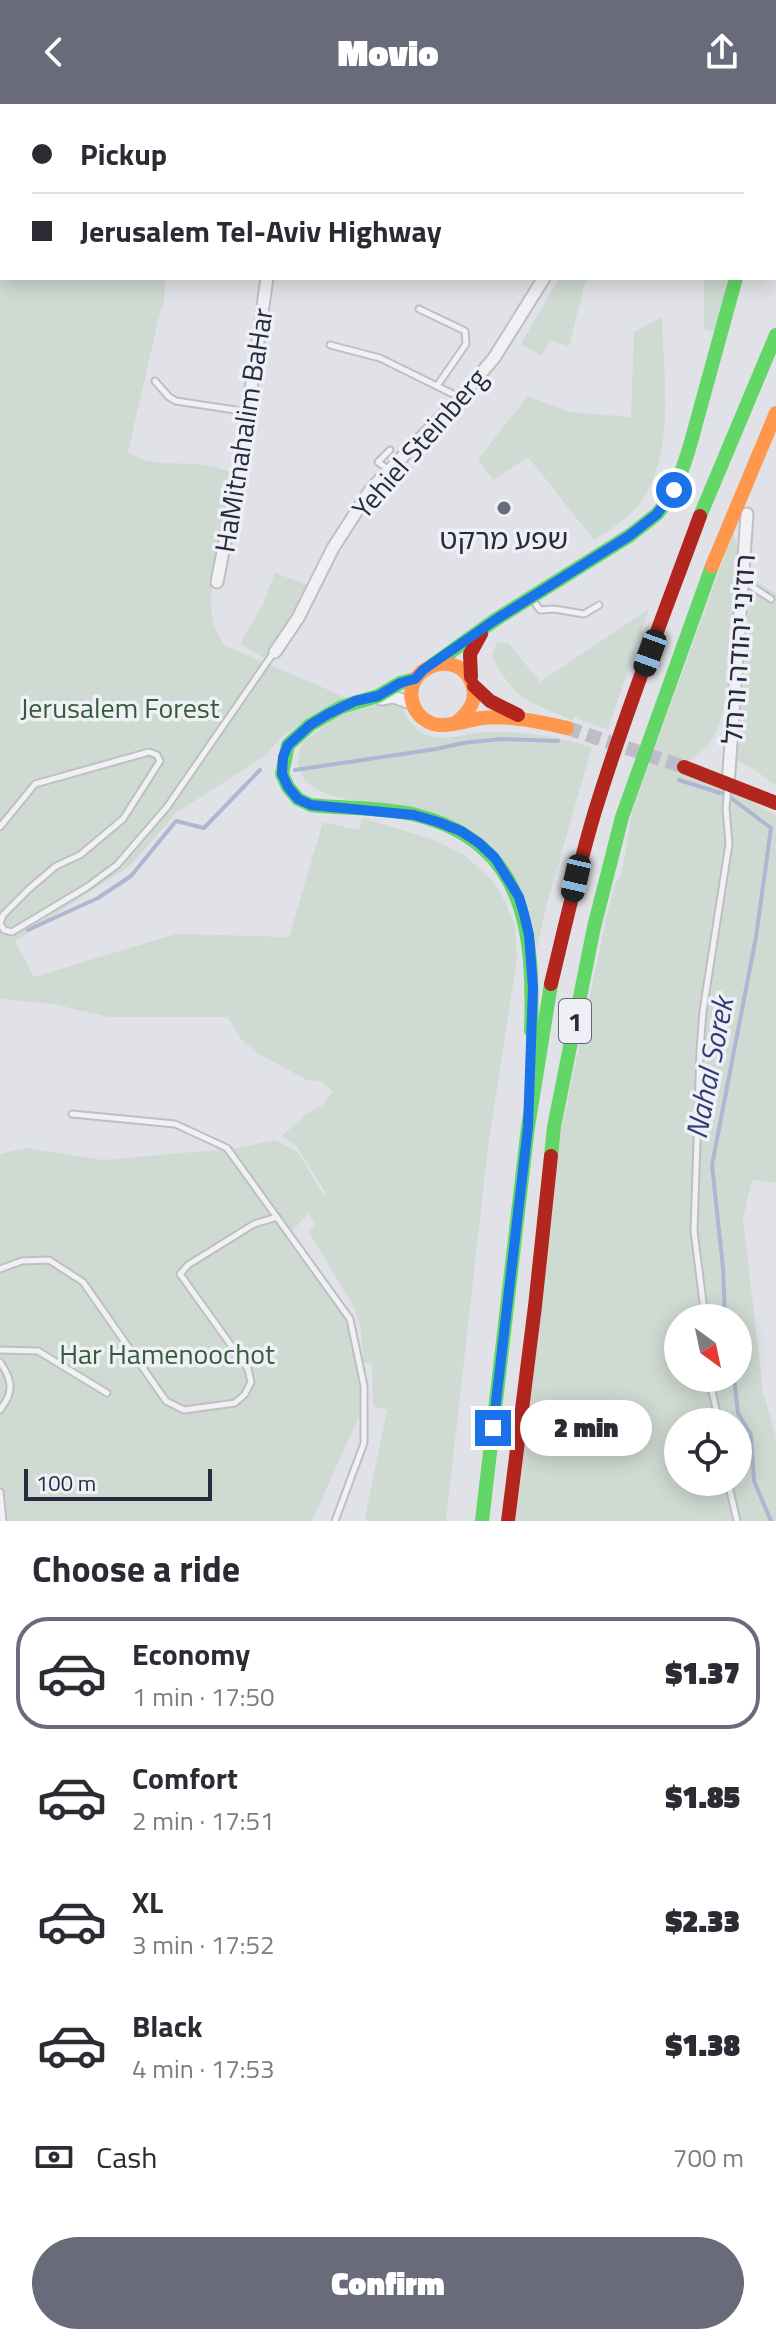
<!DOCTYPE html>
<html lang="en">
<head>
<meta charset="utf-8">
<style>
  :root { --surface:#fff; --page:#f7f7f7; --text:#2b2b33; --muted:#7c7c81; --line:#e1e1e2; --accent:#696a7a }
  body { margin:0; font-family:"Titillium Web","Noto Sans Hebrew",sans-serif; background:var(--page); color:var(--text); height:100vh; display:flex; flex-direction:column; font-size:30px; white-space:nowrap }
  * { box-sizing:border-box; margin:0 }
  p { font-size:26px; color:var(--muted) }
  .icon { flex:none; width:44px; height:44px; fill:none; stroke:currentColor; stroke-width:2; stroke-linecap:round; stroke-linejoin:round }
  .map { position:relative; height:1417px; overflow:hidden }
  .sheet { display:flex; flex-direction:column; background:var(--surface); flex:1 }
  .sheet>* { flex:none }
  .hud { position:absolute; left:0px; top:0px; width:776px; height:176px; box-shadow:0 4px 20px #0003; display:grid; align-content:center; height:176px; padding:0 32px; background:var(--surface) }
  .needle { width:52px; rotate:147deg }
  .buttons { position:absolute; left:664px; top:1200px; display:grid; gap:16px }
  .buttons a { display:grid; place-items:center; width:88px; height:88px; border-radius:50%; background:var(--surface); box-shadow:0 4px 20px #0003; font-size:40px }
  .scale { position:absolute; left:24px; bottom:20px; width:188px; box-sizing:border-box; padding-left:8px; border:4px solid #282a40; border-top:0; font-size:22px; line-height:28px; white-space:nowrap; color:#282a40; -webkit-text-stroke:6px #eff0f6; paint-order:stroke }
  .end { position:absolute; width:36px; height:36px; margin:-18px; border:10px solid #1a73e8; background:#fff; box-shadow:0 0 0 4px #fff }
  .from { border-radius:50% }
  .bubble { position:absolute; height:56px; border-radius:28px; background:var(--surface); box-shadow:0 4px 20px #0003; font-size:26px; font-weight:800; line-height:56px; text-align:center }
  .car { position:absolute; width:24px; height:48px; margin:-24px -12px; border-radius:10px; box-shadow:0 0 6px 2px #0007; background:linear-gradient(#222 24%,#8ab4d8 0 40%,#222 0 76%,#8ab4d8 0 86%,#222 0) }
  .hud b { display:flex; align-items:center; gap:28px; height:76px; font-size:30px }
  .hud b+b { border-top:2px solid var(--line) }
  .hud i { width:20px; height:20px; background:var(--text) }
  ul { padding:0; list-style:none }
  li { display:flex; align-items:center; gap:24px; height:112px; margin:0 16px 12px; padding:0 16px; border:4px solid transparent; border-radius:32px }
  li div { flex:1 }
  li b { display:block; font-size:30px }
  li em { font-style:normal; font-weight:800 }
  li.current { border-color:var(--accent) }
  li>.icon { width:72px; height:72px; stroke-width:1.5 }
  h2 { padding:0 32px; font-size:36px; line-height:96px }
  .pay { display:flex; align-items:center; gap:20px; height:88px; padding:0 32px; font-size:30px }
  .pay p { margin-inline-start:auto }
  .primary-button { display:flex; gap:16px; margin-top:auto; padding:16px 32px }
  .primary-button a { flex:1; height:92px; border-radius:48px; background:var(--accent); color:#fff; font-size:32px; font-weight:800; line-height:92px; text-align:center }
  header { display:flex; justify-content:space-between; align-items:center; height:104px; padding:0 32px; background:var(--accent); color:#fff; font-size:36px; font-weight:800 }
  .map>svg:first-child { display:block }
  .green { fill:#cfdad2; fill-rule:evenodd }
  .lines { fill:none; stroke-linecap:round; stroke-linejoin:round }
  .stream { stroke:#afb6d2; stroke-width:4 }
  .secondary-tunnel { stroke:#bcbdc6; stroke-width:14; stroke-dasharray:14 7; stroke-linecap:butt }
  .lane-casing { stroke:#bebfc4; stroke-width:9 }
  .street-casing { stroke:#bebfc4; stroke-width:15 }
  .lane { stroke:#f1f1f3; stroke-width:5 }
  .street { stroke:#f1f1f3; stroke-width:11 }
  .fast { stroke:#63d668; stroke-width:14 }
  .slow { stroke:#ff974d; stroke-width:14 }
  .jam { stroke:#b3261e; stroke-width:14 }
  .route { stroke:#1a73e8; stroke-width:10 }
  .poi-dot { fill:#696a7a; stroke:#eff0f6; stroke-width:3 }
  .labels { text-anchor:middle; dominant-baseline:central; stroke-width:7; stroke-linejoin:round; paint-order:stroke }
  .shield { fill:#eff0f6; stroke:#646577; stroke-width:2 }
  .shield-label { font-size:26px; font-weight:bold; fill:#282a40 }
  .street-label { font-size:28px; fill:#282a40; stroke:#eff0f6 }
  .poi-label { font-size:28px; fill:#282a40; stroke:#eff0f6 }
  .park-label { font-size:28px; fill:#355c38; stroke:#eff0f6 }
  .water-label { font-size:30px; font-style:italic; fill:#313d74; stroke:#eff0f6 }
</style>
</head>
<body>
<header><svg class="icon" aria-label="back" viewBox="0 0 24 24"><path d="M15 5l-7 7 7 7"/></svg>Movio<svg class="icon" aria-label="share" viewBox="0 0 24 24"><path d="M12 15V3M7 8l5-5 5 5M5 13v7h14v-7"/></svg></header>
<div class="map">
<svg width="776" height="1417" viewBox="0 0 776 1417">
  <rect width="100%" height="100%" fill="#e1e2e7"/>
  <g class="green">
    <path d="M0,0h177v2h-175v172h164l-3,30h-2l-33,144c22,15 44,10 69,12 13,1 26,6 39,9 -8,36 -30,110 -24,143 1,11 7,20 12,29l121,52 -34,19 -28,20 -17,19 -90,58 -45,52 -116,76 19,36 142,-43 113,3 34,-115 36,8 3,-12 70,21 32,16 27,24 14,22 10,25 2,33 -29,188 -42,374h-78l-3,-4 22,-107 -14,-4 -1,-42 -9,-2 -2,-33 -7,-22 -46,-76 7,-6 -7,-12 -20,23 66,87 7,89 -49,109h-312v-367l26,-6 77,12 135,-12 37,-8 23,12 26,44 2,-2 -30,-49 -14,-9 24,-22 18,-10 9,-13 -12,-9 -14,-2 -50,-27 -17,-15 -12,-21h-120l-55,-13 -53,-5z"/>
    <polygon points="559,174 589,174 585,178 569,242 549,236 542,252 521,240"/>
    <polygon points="704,174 728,174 716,228 704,225"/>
    <path d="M662,213c1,59 14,132 -20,183 -11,17 -31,29 -48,40l-66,-83 -35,23 -15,-21 50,-63 42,16 61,5 3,-85z"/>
    <path d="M733,429l6,17 1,21c-5,47 -6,127 -27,167 -6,12 -18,16 -27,26l48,18 28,26 14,7v368l-24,-3 -9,38 20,173 13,46v84h-260l45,-389 45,-213 8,-33 8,-13 10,-61zM678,1214h60v60h-60zM678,1318h60v60h-60z"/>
    <polygon points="275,469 308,481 290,516 264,554 240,540 262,502"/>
    <polygon points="751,474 776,490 776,682 755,666 737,656"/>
    <path d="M649,505l-41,120 -26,-8 -6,-6 -4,5c-44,-18 -58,-20 -80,-64l5,-14 12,1 31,39z"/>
    <path d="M399,596c6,16 14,31 31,36 19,6 37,-4 56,-4 37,-1 70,4 106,15l-46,160 -9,41c-4,-18 -7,-38 -14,-54 -3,-7 -89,-78 -99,-81 -33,-13 -151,-4 -121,-71l38,-28z"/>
  </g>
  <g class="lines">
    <g class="stream">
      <polyline points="295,666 436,645 463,639 501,635 558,637"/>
      <polyline points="679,676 727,691 771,724 756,833 712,1061 723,1164 725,1214"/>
      <polyline points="28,826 98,794 131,772 176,717 204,724 260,666"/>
      <polyline points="734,1274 738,1309 751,1331 754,1377 771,1417"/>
    </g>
    <polyline class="secondary-tunnel" points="567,624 684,663"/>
    <g class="lane-casing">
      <g id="lane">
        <polyline points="232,2 232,0"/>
        <polyline points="419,205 465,227 466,240 437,282"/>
        <polyline points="330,241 380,254 459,293"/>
        <polyline points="155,277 169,293 176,297 248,308"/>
        <polyline points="389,366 378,358 390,346"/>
        <polyline points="745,478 771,495"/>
        <polyline points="532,495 540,506 554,505 584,510 599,501"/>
        <polyline points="0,723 35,680 149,648 157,651 160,657 123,715 80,751 56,762 29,785 3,811 0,820 4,826 12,828 87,783 117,761 167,703 274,548"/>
        <polyline points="72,1010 175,1020 227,1044 350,1215 364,1282 364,1339 335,1417"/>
        <polyline points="0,1165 22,1157 49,1156 83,1178 166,1297 184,1306 235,1299 245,1290 251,1278 248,1265 180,1170 188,1161 254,1120 277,1113"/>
        <polyline points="705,1214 694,1127 700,946 703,907 729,740 726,704 728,682"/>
        <polyline points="0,1246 38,1247 107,1289"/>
        <path d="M0,1258c13,19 14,30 0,48"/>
        <polyline points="709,1274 719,1318"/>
        <polyline points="728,1378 737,1417"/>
        <polyline points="0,1388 3,1417"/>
      </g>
    </g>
    <g class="street-casing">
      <g id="street">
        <polyline points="386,0 387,2"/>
        <polyline points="285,2 285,0"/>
        <polyline points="453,2 453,0"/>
        <polyline points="638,2 639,0"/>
        <polyline points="217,478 241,356 267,174"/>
        <polyline points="275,548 298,514 333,444 371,385 460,294 494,254 544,174"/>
        <polyline points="381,595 394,593 413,600"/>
        <polyline points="728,681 747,410"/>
      </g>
    </g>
    <use href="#lane" class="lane"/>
    <use href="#street" class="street"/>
    <g class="fast">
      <polyline points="765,0 766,2"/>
      <polyline points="700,412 776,231"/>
      <polyline points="431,562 495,516 629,432 657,410 669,395 678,378 689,345 736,174"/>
      <path d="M415,575l-15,4 -22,13 -37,11 -31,18 -22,20 -6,29 6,13 10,12 13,6c34,4 71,2 105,10 111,28 118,118 115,216"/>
      <polyline points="551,1052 554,1023 594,823 622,713 712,462"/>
      <polyline points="482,1417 528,1023 551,880"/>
    </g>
    <g class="slow">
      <polyline points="750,0 753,2"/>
      <polyline points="712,462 776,309"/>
      <path d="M456,619c11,-10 21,-20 17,-36 -12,-44 -78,-19 -58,22 5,9 14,15 24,16 15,1 29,-5 43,-7 28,-3 58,4 85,10"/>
    </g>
    <g class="jam">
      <polyline points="471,573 470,550 481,530"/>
      <polyline points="474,582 490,597 518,611"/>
      <polyline points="684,663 776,699"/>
      <path d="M551,880c14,-58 27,-116 44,-173 31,-100 69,-197 105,-295"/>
      <polyline points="508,1417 535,1202 551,1052"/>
    </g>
  </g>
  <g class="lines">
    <polyline class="route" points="493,1324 528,1023 533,884 529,831 524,810 519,793 495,754 479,739 461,727 438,718 414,711 311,701 298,695 288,683 282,670 283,653 288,641 310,621 328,610 355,597 378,592 400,579 415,575 423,566 495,516 629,432 657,410 674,386"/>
  </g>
  <circle class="poi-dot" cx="504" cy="404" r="8"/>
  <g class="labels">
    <rect class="shield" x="559" y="895" width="32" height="44" rx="6"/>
    <g class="shield-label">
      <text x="575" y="917">1</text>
    </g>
    <g class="street-label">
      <text transform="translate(243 326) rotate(-81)">HaMitnahalim BaHar</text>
      <text transform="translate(419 339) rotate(-49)">Yehiel Steinberg</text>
      <text transform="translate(738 545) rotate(-86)">רוז'ני יהודה ורחל</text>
    </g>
    <g class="poi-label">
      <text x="504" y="434">שפע מרקט</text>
    </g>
    <g class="park-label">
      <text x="120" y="603">Jerusalem Forest</text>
      <text x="167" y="1249">Har Hamenoochot</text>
    </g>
    <g class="water-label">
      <text transform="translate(709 964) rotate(-79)">Nahal Sorek</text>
    </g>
  </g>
</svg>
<div class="buttons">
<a><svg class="needle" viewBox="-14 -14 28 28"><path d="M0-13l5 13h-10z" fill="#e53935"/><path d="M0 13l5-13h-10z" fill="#7c7c81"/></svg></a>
<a><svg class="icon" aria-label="locate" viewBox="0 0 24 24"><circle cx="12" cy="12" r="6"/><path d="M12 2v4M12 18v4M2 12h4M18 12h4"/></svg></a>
</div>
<div class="scale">100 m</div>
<i class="end from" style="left:674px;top:386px"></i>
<i class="end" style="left:493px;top:1324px"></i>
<div class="bubble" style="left:520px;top:1296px;width:132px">2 min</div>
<i class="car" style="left:650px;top:549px;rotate:200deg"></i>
<i class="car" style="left:576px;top:774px;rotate:193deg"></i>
<div class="hud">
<b><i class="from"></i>Pickup</b>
<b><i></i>Jerusalem Tel-Aviv Highway</b>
</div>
</div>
<section class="sheet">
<h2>Choose a ride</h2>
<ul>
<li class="current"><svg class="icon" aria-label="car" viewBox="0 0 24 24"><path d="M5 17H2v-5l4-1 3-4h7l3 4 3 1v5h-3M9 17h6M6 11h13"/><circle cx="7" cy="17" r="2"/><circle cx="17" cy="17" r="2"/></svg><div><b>Economy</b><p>1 min · 17:50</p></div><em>$1.37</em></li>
<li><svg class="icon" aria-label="car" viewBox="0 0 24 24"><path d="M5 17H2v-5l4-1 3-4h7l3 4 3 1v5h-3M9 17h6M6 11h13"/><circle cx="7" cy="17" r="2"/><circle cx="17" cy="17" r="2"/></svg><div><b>Comfort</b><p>2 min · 17:51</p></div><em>$1.85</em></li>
<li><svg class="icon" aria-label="car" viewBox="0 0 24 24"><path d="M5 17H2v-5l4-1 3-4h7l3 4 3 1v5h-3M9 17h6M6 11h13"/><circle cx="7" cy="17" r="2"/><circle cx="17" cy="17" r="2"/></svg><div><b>XL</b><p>3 min · 17:52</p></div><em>$2.33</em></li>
<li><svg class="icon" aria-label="car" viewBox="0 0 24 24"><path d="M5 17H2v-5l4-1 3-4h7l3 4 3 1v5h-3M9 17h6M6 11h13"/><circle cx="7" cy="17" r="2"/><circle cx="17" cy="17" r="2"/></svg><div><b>Black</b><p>4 min · 17:53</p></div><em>$1.38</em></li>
</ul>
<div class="pay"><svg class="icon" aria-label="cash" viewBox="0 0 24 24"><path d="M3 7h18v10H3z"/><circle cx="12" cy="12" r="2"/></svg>Cash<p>700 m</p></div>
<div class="primary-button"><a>Confirm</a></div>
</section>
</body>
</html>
